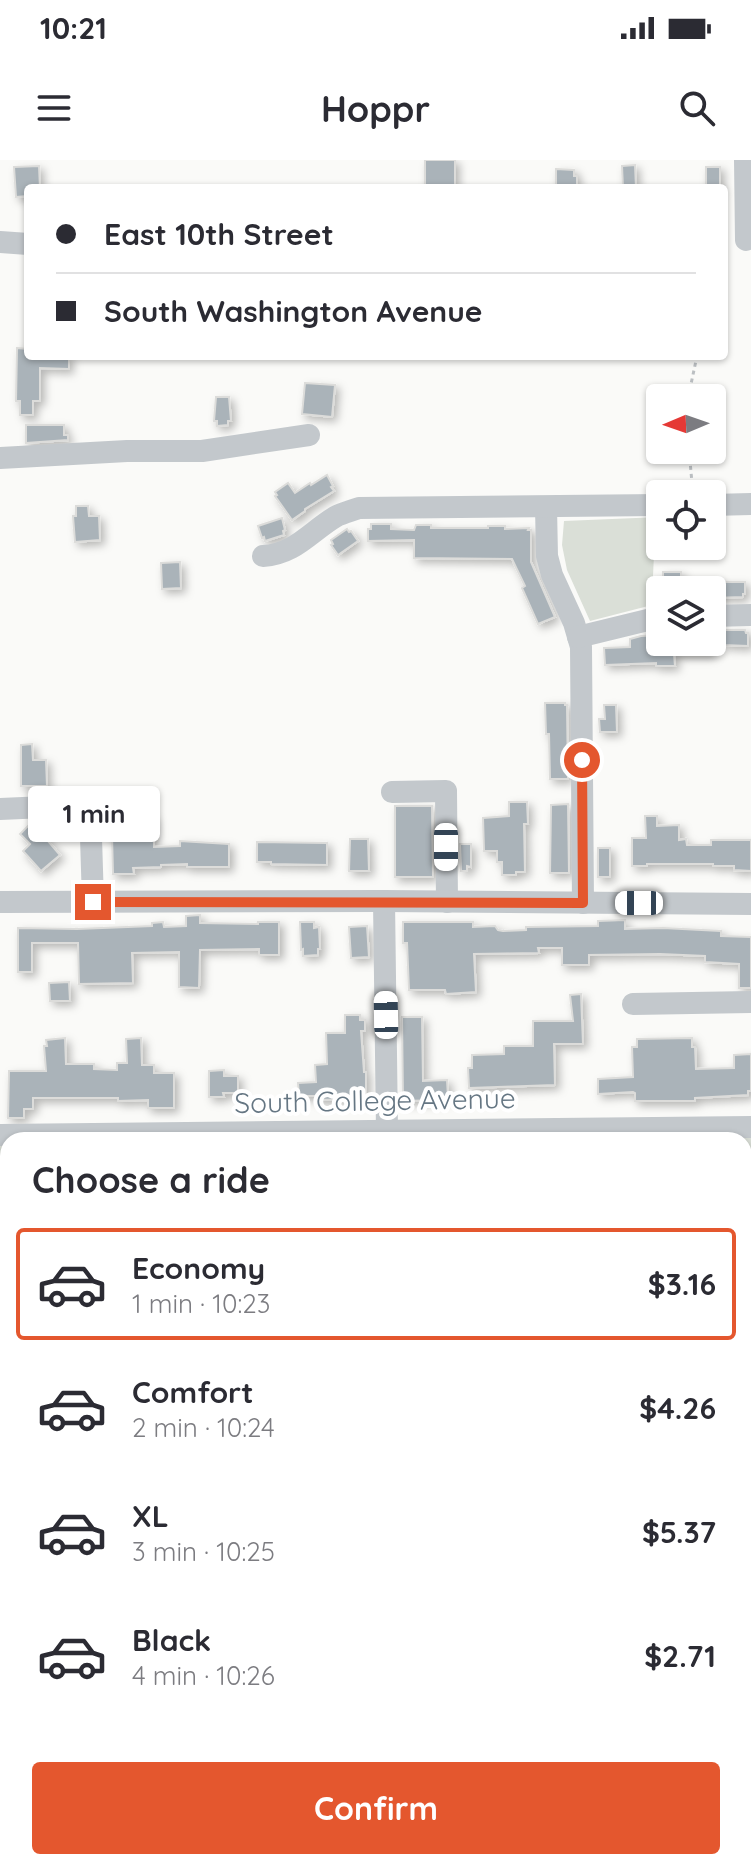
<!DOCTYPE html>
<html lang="en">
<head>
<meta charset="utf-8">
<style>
  :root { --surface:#fff; --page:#f7f7f7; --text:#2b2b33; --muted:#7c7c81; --line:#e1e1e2; --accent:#e4572e }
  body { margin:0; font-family:Quicksand,sans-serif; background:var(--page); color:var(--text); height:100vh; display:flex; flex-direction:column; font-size:30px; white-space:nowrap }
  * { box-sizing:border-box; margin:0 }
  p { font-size:26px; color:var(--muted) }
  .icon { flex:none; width:44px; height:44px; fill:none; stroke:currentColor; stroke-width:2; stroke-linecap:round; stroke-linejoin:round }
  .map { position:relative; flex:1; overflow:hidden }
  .drawer { position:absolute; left:0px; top:972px; width:752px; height:738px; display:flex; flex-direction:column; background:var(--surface); border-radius:24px 24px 0 0; box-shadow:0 2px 6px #0004 }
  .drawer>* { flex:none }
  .guide { position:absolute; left:24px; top:24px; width:704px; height:176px; border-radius:8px; box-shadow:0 2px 6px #0004; display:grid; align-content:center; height:176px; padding:0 32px; background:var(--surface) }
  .needle { width:52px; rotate:268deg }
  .fabs { position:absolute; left:646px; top:224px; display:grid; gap:16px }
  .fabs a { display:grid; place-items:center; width:80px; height:80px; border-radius:8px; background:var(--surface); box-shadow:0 2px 6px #0004; font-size:40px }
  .end { position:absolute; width:36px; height:36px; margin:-18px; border:10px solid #e4572e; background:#fff; box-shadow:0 0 0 4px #fff }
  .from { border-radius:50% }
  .bubble { position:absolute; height:56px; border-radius:8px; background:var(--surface); box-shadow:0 2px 6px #0004; font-size:26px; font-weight:700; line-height:56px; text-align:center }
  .car { position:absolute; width:24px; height:48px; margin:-24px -12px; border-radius:10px; box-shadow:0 0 6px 2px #0007; background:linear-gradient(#fff 24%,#345 0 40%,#fff 0 76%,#345 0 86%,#fff 0) }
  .guide b { display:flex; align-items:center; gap:28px; height:76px; font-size:30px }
  .guide b+b { border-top:2px solid var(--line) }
  .guide i { width:20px; height:20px; background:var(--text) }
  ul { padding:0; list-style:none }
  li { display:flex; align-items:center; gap:24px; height:112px; margin:0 16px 12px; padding:0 16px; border:4px solid transparent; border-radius:8px }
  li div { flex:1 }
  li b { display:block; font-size:30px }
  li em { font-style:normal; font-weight:700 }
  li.on { border-color:var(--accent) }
  li>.icon { width:72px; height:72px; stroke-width:1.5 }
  h2 { padding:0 32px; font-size:36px; line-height:96px }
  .primary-button { display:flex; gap:16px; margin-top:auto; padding:16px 32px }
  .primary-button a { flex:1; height:92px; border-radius:8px; background:var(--accent); color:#fff; font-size:32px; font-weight:700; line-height:92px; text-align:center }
  .status { display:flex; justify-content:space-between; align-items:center; height:56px; padding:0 40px; background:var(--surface); direction:ltr }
  .status svg { height:22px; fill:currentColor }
  header { display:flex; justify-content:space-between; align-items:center; height:104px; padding:0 32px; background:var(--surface); font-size:36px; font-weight:700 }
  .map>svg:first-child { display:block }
  .green { fill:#dadfd7 }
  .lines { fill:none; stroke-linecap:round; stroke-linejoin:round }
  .stream { stroke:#bbc7cb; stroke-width:4 }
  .building { fill:#aab3b9; stroke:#dcdcda; stroke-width:2; filter:url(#shadow) }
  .path { stroke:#bbbfc2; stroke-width:3; stroke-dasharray:4 4; stroke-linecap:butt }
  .minor { stroke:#c3c8cc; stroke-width:22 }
  .route { stroke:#e4572e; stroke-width:10 }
  .labels { text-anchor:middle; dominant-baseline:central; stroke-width:8; stroke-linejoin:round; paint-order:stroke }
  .street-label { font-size:28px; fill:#657683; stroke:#fff }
</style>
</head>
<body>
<div class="status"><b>10:21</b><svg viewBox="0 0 49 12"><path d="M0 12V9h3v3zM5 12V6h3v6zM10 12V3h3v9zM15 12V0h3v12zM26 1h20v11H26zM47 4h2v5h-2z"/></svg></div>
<header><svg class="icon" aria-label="menu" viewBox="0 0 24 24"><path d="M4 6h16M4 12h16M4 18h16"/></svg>Hoppr<svg class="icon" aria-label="search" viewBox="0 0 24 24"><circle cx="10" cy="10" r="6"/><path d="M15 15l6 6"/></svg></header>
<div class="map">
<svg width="751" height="1709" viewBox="0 0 751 1709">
  <defs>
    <filter id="shadow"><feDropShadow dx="4" dy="4" stdDeviation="4" flood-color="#0004"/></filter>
  </defs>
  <rect width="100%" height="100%" fill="#fafaf8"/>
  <g class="green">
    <polygon points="660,357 660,383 654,394 653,416 656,444 590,461 567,410 562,385 564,361"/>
    <polygon points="751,967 751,1709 316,1709 303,1702 744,1702 744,980 8,980 8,1627 0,1559 0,975"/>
  </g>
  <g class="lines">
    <polyline class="stream" points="270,1702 281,1709"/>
  </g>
  <g class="building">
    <rect x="425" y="0" width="30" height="28"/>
    <polygon points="635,5 636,28 623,28 622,6"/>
    <polygon points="39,6 40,28 28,28 28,36 16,37 14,7"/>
    <rect x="706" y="7" width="14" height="21"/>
    <polygon points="556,9 574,10 574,16 577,16 577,28 556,28"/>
    <polygon points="17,188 28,189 28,196 69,196 69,209 40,208 40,241 33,241 33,255 20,255 20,241 16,241"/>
    <polygon points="305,223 335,225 332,257 302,254"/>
    <polygon points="216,237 229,237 231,261 228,261 228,265 217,266 217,261 214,261"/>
    <polygon points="26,265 64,265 64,275 68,275 68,280 26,283"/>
    <polygon points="327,315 333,326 331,327 334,331 305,349 305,351 292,360 275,336 277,335 275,332 288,323 295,333 310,323 311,325"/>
    <polygon points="76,346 88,346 89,356 99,356 100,380 75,382 73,356 76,356"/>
    <polygon points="282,358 285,370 283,371 284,375 265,381 264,377 262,378 258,366"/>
    <polygon points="371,364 391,364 391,369 414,370 416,365 431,365 431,368 488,368 488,366 505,366 505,369 529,368 528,370 531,370 531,402 555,457 538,464 522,428 525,426 512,399 414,398 414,380 368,381 368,369 371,369"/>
    <polygon points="347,369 349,372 351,371 358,381 338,395 331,385 333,384 331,380"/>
    <polygon points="180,402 181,428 162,429 161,403"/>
    <polygon points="663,412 681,412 681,430 668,430 668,425 663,425"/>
    <polygon points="721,422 745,422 745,434 743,434 743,437 712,438 712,423"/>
    <polygon points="725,470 745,470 746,473 748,473 748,486 723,485 723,473 725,473"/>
    <polygon points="660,475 660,482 711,482 711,494 674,494 675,506 656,506 656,503 605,505 604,488 630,487 630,479 641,476"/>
    <polygon points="545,543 565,543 565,545 567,545 568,619 550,619 549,574 546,574"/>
    <polygon points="604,545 616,545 617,572 600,572 599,559 605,559"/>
    <polygon points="32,584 33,600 46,600 47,626 21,626 21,585"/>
    <polygon points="509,642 527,642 528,664 524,664 525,712 516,712 516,715 502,715 502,702 497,702 497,691 484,691 483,658 509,656"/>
    <polygon points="568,644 569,713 550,713 551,645"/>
    <polygon points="395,646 432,646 433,717 395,717"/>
    <polygon points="129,656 154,657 154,687 180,686 180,681 229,684 229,707 187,707 187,704 161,705 161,707 133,708 134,714 113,714 112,675 108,675 107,657"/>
    <polygon points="645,656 657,656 657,666 679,665 679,680 686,679 687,685 711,685 711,680 751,680 751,711 734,710 734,706 713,706 713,704 647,704 647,706 632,706 632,678 646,678"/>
    <polygon points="28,666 38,677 42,674 60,695 41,711 23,691 30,684 20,674"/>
    <polygon points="350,679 368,679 369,711 349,711"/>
    <polygon points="257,682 327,683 327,705 271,704 271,702 257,702"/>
    <polygon points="460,684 471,684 471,707 467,706 467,711 461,711"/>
    <rect x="598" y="688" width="12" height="29"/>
    <polygon points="200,755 200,763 258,764 258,762 279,762 279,795 259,795 259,789 200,790 199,828 179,827 179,792 132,793 133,823 79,824 78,783 32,783 32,812 18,812 18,768 77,769 152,766 152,763 163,762 164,767 186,766 186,756"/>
    <polygon points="625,760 625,769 663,768 721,771 721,776 751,777 751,828 739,828 739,804 705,802 705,796 660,794 589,795 589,805 562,805 562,788 538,788 539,793 474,794 476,832 446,834 445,830 409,830 407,783 403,783 403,762 473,762 473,767 495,766 498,770 503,771 526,770 526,767 598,766 598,761"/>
    <polygon points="300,762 314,762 314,768 319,767 320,789 318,789 318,795 303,796 303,789 301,790"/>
    <polygon points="367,766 369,797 351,798 349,767"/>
    <polygon points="69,822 70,841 50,841 49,823"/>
    <polygon points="581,834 583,884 554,884 555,925 469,928 468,908 472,908 472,895 504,894 504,886 533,886 533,861 573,861 570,835"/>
    <polygon points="345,855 360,855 360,860 365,860 365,871 361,871 364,912 366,912 366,933 363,933 363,939 317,940 316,936 299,936 298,923 316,922 315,905 327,904 326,873 345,873"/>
    <polygon points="402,857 422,857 423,921 447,920 448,937 442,937 442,940 403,941"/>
    <polygon points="65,878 66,904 94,904 94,909 117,910 117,903 127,903 126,879 141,878 142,905 154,905 154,913 174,913 174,948 148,948 148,940 118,941 118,938 33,938 33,949 24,949 24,958 8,958 9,911 46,911 44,886 47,886 46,880"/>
    <polygon points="692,878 692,887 695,887 696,909 734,908 734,895 751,894 751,931 748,931 748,935 695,938 695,941 635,941 635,933 633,932 598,934 598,919 633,917 632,887 637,887 637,879"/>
    <polygon points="224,910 224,916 238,916 238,933 223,933 224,937 209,937 209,911"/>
  </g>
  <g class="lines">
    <g class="path">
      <polyline points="688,238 697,196"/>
      <polyline points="689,290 693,334"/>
      <polyline points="744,1011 748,1004 751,1003"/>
      <polyline points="744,1178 751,1176"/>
      <polyline points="391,1702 398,1709"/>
    </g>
    <g class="minor">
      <polyline points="745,0 746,80"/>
      <polyline points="0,82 28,84"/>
      <polyline points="0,298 127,291 202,291 309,275"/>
      <polyline points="712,345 751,344"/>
      <polyline points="546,347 547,396 552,415 574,463 581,487 583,743"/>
      <path d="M263,396c32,-2 47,-24 72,-39 7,-4 16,-6 24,-9l301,-3"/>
      <polyline points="712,456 751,455"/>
      <polyline points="578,477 660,457"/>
      <polyline points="392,632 446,631 447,742"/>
      <polyline points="0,649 90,645 93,742"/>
      <polyline points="384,741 387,970"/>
      <polyline points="0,742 384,741 751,744"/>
      <polyline points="633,844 751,842"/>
      <polyline points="0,975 751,967"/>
      <polyline points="744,1492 751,1492"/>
      <polyline points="0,1500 8,1500"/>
      <polyline points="0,1559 3,1709"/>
    </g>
  </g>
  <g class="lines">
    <polyline class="route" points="93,742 583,743 582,600"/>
  </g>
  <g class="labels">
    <g class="street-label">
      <text transform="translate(375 940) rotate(-1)">South College Avenue</text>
    </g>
  </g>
</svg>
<div class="fabs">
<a><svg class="needle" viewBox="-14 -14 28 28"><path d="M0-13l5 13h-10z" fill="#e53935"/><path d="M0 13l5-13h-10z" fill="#7c7c81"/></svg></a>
<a><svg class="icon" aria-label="locate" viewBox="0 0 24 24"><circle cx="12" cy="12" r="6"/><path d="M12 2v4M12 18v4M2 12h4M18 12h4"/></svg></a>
<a><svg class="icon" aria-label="layers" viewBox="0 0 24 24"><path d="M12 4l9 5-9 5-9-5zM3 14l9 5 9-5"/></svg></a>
</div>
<i class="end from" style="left:582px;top:600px"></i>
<i class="end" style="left:93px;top:742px"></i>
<div class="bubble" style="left:28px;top:626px;width:132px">1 min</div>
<i class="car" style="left:446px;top:687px;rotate:180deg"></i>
<i class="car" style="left:639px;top:743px;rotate:270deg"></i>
<i class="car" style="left:386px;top:855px;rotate:359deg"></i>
<div class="guide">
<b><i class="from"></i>East 10th Street</b>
<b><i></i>South Washington Avenue</b>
</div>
<section class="drawer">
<h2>Choose a ride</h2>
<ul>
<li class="on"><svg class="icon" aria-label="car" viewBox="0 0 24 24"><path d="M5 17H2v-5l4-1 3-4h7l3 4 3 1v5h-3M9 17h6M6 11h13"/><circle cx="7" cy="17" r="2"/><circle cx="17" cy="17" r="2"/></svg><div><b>Economy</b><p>1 min · 10:23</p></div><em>$3.16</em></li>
<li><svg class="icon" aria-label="car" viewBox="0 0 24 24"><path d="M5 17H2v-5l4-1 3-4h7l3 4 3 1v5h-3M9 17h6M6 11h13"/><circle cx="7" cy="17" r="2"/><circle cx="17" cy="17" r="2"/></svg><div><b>Comfort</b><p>2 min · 10:24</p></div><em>$4.26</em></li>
<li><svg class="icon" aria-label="car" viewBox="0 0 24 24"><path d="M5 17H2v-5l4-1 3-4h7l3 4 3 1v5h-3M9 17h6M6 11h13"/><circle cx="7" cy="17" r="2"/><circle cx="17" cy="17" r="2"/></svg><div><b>XL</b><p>3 min · 10:25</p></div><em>$5.37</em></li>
<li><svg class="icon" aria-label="car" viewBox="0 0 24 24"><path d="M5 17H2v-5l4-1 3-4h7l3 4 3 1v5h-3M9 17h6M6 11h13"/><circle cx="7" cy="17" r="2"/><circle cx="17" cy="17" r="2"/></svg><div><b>Black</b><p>4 min · 10:26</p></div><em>$2.71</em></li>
</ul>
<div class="primary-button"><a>Confirm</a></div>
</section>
</div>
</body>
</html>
